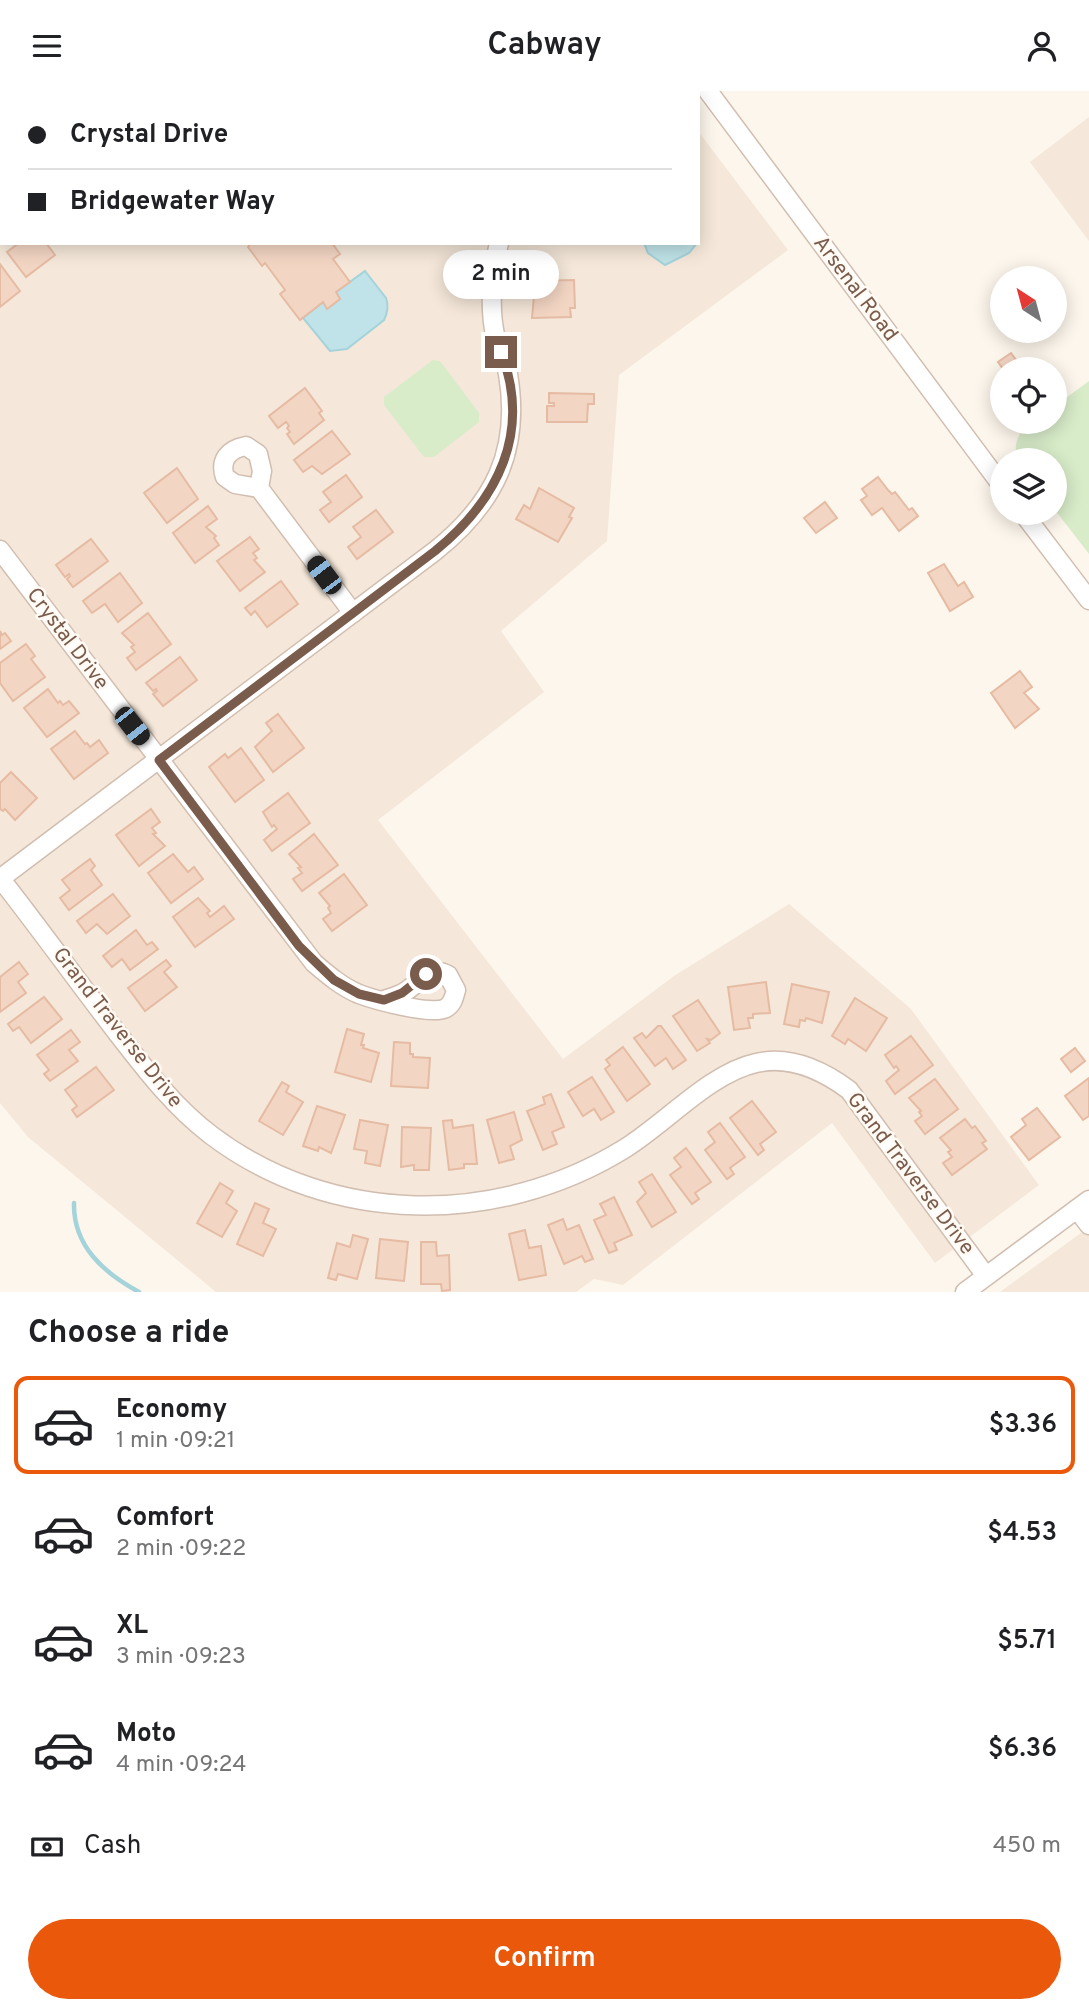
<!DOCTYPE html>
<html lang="en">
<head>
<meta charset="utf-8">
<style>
  :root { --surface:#fff; --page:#f6f6f6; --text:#202124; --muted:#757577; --line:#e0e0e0; --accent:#ea580c }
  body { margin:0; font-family:Overpass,sans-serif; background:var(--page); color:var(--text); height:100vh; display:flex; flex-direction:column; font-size:26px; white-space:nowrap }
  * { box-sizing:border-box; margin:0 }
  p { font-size:23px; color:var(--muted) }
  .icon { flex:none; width:38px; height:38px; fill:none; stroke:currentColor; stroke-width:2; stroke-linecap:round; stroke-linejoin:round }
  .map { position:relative; height:1201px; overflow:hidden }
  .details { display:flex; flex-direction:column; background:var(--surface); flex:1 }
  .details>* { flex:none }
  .guide { position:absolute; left:0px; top:0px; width:700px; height:154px; box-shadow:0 4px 18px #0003; display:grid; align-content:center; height:154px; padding:0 28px; background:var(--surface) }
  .needle { width:46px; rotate:324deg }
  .controls { position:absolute; left:990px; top:175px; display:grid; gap:14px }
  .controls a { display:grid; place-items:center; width:77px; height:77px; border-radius:50%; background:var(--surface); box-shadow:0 4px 18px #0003; font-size:35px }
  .end { position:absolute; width:32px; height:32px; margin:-16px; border:9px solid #7a5c4d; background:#fff; box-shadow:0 0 0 4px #fff }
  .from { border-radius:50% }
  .bubble { position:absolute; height:49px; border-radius:24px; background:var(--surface); box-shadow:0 4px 18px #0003; font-size:23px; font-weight:600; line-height:49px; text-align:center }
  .car { position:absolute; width:21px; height:42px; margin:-21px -10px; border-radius:9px; box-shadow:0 0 5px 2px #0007; background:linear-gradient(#222 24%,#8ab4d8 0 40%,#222 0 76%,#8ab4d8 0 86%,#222 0) }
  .guide b { display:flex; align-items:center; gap:24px; height:66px; font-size:26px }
  .guide b+b { border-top:2px solid var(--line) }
  .guide i { width:18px; height:18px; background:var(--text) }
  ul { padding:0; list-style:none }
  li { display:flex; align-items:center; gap:21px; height:98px; margin:0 14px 10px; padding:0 14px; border:4px solid transparent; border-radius:14px }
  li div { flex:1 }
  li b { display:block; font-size:26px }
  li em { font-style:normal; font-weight:600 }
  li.current { border-color:var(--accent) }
  li>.icon { width:63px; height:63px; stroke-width:1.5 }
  h2 { padding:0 28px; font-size:32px; line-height:84px }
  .pay { display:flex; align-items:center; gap:18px; height:77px; padding:0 28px; font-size:26px }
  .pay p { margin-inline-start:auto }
  .action { display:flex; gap:14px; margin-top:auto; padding:14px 28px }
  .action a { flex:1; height:80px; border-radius:42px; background:var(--accent); color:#fff; font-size:28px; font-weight:600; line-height:80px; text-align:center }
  header { display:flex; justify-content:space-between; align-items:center; height:91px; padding:0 28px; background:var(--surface); font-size:32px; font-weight:600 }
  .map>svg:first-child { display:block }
  .residential { fill:#f5e8da }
  .green { fill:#d8ecc9 }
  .water { fill:#bfe3e8; stroke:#a5d3da; stroke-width:2 }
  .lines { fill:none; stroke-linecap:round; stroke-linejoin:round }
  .stream { stroke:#a5d3da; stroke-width:4.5 }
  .building { fill:#f3d5c3; stroke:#e6bba3; stroke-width:2 }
  .minor-casing { stroke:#d1beb0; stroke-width:21 }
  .minor { stroke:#fff; stroke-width:18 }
  .route { stroke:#7a5c4d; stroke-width:9 }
  .labels { text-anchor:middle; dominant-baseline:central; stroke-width:5; stroke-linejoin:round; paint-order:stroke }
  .street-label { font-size:21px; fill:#7a5c4d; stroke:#fffaf3 }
</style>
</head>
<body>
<header><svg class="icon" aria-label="menu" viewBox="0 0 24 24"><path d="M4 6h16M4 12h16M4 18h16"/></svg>Cabway<svg class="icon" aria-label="person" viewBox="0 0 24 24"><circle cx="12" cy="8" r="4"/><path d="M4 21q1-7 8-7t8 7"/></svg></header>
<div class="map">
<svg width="1089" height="1201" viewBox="0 0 1089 1201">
  <rect width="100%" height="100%" fill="#fdf6ec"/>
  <g class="residential">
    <polygon points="0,0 668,0 669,2 2,2 2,152 698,152 698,40 788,159 619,284 607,450 501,540 544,601 378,729 563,968 674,885 789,813 911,918 1039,1094 935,1172 832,1032 623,1194 594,1188 576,1201 216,1201 28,1046 0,1012"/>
    <polygon points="1089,26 1089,150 1030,71"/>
    <polygon points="1089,1136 1089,1201 1000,1201"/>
  </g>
  <g class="green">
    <polygon points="433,269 440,270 479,322 479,331 434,366 424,366 384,314 384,306"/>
    <path d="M1089,290v173l-34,-44v-50h-38c-4,-15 1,-34 20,-38 5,-2 13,0 18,0v-16z"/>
  </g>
  <g class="water">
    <polygon points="644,152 697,152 689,162 665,174 648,162"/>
    <path d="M365,180l21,27c3,8 2,14 -2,22l-37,29 -17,2 -27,-33 20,-16 5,6 12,-9 -4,-7z"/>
  </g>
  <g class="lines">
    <path class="stream" d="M74,1112c-1,43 30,70 65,89"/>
  </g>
  <g class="building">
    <polygon points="9,0 54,0 56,2 8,2"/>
    <polygon points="19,152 46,152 55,164 26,186 7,161"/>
    <polygon points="251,152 332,152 340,163 333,168 350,191 336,201 340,208 327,218 323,211 300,229 280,203 285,199 265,172 262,175 248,156"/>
    <polygon points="0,173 20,200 0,216"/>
    <polygon points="574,189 575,217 570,217 571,226 532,227 534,205 528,206 528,190"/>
    <polygon points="1011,262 1020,274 1014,278 1003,278 998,271"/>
    <polygon points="305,297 322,320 319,322 324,329 294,353 287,343 290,341 287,337 289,335 286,331 278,337 269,325"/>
    <polygon points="549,302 594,303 594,313 588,313 587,331 547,331 547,315 554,315 554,312 549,312"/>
    <polygon points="332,340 350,363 322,383 312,375 303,381 294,369"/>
    <polygon points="177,377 198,408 167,432 144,402"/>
    <polygon points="346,384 362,406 329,431 320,419 331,411 323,401"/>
    <polygon points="878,386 888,399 892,403 895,401 909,419 912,417 918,425 899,440 882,417 872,424 861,409 867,405 862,398"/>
    <polygon points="539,397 574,417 569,426 572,427 558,451 516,428 524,414 530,418"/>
    <polygon points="825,411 837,427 816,442 804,427"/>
    <polygon points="208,415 217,428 206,436 216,445 214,447 219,454 195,472 173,442"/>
    <polygon points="376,419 393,441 357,468 348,456 361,446 353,436"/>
    <polygon points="250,446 259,458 253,462 257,467 254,469 265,481 240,500 217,470"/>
    <polygon points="91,448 108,470 73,496 67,488 70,485 69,483 65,486 56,474"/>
    <polygon points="944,473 958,495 964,491 973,506 950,520 928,482"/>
    <polygon points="120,482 142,512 118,531 105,513 92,522 83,510"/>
    <polygon points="281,490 298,513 267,536 255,520 251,524 245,517"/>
    <polygon points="148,522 171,553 136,579 127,567 135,561 131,556 134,554 122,542"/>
    <polygon points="0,540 2,544 5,542 11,550 0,558"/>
    <polygon points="26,553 35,565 31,568 45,586 13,610 0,592 0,572"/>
    <polygon points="180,566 197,589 163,615 153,603 157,600 156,598 153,600 146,592"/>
    <polygon points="1020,580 1032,596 1024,602 1039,618 1015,637 991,602"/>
    <polygon points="48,598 58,612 60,610 63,614 69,610 79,622 47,646 24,617"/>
    <polygon points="278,623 304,657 273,681 255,656 272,640 266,632"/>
    <polygon points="75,640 85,653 87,652 90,656 99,649 108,662 74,688 51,658"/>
    <polygon points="241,657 264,689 235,711 209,676 225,663 228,667"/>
    <polygon points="11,681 37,707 15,729 5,718 3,720 0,718 0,692"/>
    <polygon points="288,702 310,732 272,760 264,749 277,738 274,734 272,736 263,721"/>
    <polygon points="151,718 160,731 152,737 156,742 153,743 165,755 139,775 116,744"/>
    <polygon points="314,743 338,774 302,800 293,788 302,782 298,777 301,776 289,763"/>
    <polygon points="173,763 188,781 194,776 203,788 171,812 148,782"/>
    <polygon points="90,768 95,775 91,779 102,794 69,819 60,807 70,799 62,789"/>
    <polygon points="344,783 367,814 332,840 323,828 331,822 328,817 330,815 319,802"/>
    <polygon points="113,803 130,825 107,843 97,833 86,842 77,830"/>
    <polygon points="198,807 210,820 207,822 210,826 224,815 234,828 195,856 173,826"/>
    <polygon points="136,839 147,854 152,851 158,858 130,879 122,868 112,876 103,865"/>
    <polygon points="166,869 171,875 164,881 177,896 145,920 128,897"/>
    <polygon points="19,871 28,883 18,891 26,902 0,921 0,886"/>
    <polygon points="766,891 770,922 753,923 753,927 748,927 750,937 734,939 728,896"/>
    <polygon points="792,893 829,901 822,932 806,927 805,930 800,929 799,936 784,933"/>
    <polygon points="44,906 62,928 31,952 19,936 13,940 8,933"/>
    <polygon points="855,907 887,927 866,960 848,948 845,953 832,945"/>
    <polygon points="698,909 720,942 711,949 707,948 710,952 697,960 673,925"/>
    <polygon points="658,935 661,935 686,969 673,978 666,967 655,975 634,947 642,942 646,947"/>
    <polygon points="347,938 364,943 361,954 364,954 363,957 379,962 371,991 335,981"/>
    <polygon points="71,939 80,951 69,959 78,970 50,990 44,983 49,979 37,964"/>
    <polygon points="911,945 933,974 895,1003 886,990 899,979 896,975 894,977 885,964"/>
    <polygon points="394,951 410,952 410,963 413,963 413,966 430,967 428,997 391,995"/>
    <polygon points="623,956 650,993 627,1010 605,978 610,974 606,969"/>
    <polygon points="1075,957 1085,970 1071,981 1061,968"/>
    <polygon points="96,976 114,999 77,1026 72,1019 77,1015 65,999"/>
    <polygon points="592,986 614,1021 601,1029 594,1018 583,1025 568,1001"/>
    <polygon points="1089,987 1089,1025 1083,1029 1065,1005"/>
    <polygon points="935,988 958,1018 925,1043 915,1030 922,1025 919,1021 921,1020 909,1007"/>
    <polygon points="282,991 289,995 286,1001 303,1011 283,1044 259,1030"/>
    <polygon points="551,1003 564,1036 552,1041 557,1053 543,1059 527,1020 545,1013 543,1006"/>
    <polygon points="752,1010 776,1041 760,1053 764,1059 758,1064 730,1027"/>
    <polygon points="317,1015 345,1024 331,1062 319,1056 318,1060 303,1055"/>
    <polygon points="1037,1017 1060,1046 1029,1069 1011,1046 1026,1034 1022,1028"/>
    <polygon points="514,1021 522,1049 510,1055 514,1068 499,1072 487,1029"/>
    <polygon points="965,1028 972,1037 975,1035 986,1050 982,1052 987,1058 952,1084 943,1072 952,1066 948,1061 951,1059 940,1047"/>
    <polygon points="360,1029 388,1034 380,1075 365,1072 367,1060 354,1058"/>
    <polygon points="452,1029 453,1037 473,1034 477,1073 464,1073 464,1077 449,1079 443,1030"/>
    <polygon points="720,1032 745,1066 730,1077 734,1083 727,1088 705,1059 715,1051 708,1041"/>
    <polygon points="402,1036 431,1037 429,1079 414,1079 414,1074 401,1076"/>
    <polygon points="686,1057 711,1091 695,1102 699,1108 692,1113 670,1084 681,1076 674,1067"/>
    <polygon points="652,1083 676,1121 652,1136 637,1111 646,1102 639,1091"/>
    <polygon points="220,1092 233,1100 226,1112 237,1120 222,1146 197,1132"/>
    <polygon points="614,1106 632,1144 614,1152 617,1159 609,1162 594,1129 606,1124 600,1113"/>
    <polygon points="255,1112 269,1118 263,1132 276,1138 263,1165 237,1153"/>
    <polygon points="563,1128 567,1139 579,1134 593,1168 585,1171 582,1165 564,1173 548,1134"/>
    <polygon points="525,1139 529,1157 541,1155 546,1184 519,1189 509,1143"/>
    <polygon points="353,1144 368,1148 357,1188 338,1183 336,1189 328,1187 337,1152 350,1156"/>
    <polygon points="380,1148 408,1151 404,1190 376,1187"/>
    <polygon points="421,1151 436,1151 437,1165 449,1164 450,1199 442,1200 441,1193 421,1193"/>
  </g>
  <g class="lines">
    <g class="minor-casing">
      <g id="minor">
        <polyline points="452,0 453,2"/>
        <polyline points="708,0 1003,396"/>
        <polyline points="144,2 147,0"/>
        <polyline points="495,2 497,0"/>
        <polyline points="0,110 2,109"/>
        <path d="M259,397l-24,-4 -10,-7c-6,-17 4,-28 21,-31l12,8 4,17 -3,17 94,125"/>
        <polyline points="1023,422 1089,509"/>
        <path d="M0,459l314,413c14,12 28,24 45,31 16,6 74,22 87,14 7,-4 8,-11 10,-18l-8,-15c-20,-11 -30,11 -47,19 -5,2 -11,4 -17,6"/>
        <path d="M0,787c40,51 78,104 118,156 28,36 56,73 93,101 120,91 286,92 413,14 41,-25 86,-76 132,-86 34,-8 66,7 93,27l137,186"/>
        <path d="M1,787l434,-327c59,-47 86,-100 73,-177 -2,-12 -8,-23 -12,-35 -8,-32 -4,-65 3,-96"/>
        <polyline points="1077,1118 1089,1134"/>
        <polyline points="965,1201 1089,1109"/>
      </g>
    </g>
    <use href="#minor" class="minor"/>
  </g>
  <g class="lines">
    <path class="route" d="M426,883l-24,19 -18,7 -25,-6 -25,-14 -35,-34 -140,-186 276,-209c63,-51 97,-119 66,-199"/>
  </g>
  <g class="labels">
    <g class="street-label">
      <text transform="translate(855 198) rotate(53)">Arsenal Road</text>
      <text transform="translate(67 548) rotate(53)">Crystal Drive</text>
      <text transform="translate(117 937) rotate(52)">Grand Traverse Drive</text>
      <text transform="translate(910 1083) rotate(53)">Grand Traverse Drive</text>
    </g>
  </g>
</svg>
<div class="controls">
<a><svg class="needle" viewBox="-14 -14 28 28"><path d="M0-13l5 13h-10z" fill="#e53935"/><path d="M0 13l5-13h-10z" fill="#757577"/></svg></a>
<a><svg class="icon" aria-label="locate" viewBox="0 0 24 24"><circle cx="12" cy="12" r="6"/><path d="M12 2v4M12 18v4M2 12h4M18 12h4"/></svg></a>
<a><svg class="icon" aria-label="layers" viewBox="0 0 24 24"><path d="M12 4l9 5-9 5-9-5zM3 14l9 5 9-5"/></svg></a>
</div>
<i class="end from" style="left:426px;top:883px"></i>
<i class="end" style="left:501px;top:261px"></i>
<div class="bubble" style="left:443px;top:159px;width:116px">2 min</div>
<i class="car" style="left:324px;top:484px;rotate:323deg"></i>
<i class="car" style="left:132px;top:635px;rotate:142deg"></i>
<div class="guide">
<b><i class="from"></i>Crystal Drive</b>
<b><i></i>Bridgewater Way</b>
</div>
</div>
<section class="details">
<h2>Choose a ride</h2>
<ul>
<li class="current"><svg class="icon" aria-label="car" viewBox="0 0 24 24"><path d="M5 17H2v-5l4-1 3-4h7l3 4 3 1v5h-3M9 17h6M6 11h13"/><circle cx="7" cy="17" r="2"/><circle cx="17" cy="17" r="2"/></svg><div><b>Economy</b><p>1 min · 09:21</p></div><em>$3.36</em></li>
<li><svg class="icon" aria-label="car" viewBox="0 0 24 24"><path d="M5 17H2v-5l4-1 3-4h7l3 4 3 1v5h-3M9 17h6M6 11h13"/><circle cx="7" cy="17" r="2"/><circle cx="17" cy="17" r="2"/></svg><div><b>Comfort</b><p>2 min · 09:22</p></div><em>$4.53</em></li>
<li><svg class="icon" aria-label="car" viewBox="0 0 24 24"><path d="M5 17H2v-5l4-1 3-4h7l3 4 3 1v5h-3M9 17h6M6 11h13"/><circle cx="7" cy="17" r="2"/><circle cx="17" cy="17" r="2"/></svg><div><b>XL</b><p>3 min · 09:23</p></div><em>$5.71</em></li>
<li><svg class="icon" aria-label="car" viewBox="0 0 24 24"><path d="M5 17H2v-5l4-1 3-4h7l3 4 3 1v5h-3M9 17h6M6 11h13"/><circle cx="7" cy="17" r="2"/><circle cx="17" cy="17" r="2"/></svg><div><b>Moto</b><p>4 min · 09:24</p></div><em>$6.36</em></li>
</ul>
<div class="pay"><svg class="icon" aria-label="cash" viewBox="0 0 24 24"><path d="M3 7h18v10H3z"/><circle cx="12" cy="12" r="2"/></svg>Cash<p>450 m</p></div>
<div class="action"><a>Confirm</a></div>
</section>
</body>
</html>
